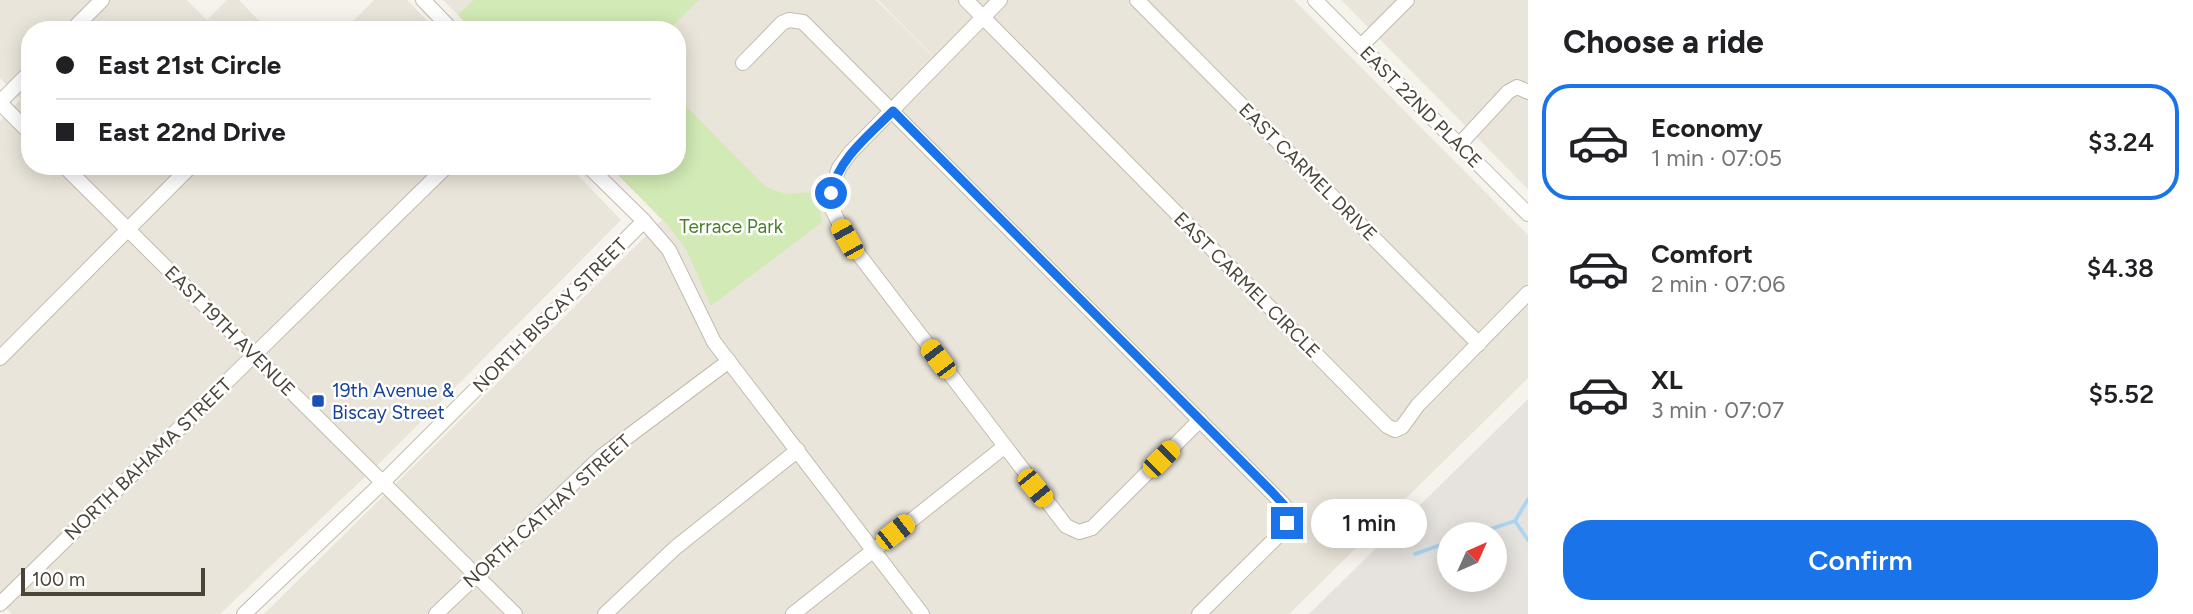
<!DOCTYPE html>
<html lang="en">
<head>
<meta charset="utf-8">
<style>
  :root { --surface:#fff; --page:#f2f2f2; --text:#202124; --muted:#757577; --line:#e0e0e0; --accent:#1a73e8 }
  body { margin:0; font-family:Figtree,sans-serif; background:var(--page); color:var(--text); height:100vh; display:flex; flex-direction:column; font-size:26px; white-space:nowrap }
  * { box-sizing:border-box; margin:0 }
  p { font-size:23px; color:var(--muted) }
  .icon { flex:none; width:38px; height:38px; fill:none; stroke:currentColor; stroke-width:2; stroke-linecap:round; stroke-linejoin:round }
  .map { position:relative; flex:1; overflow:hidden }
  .details { display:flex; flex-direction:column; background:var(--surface); width:665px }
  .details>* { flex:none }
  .guide { position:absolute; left:21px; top:21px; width:665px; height:154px; border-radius:28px; box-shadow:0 4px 18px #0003; display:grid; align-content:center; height:154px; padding:0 35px; background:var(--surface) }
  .needle { width:46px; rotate:45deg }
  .controls { position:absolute; left:1437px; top:522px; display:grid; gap:14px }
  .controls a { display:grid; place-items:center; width:70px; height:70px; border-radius:50%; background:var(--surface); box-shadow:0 4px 18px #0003; font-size:35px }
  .scale { position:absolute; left:21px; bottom:18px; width:184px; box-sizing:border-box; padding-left:7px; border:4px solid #4b4439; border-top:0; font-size:19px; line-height:24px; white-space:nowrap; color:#4b4439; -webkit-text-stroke:5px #fff; paint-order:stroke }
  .end { position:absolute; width:32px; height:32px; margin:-16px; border:9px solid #1a73e8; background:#fff; box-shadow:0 0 0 4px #fff }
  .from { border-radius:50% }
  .bubble { position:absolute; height:49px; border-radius:24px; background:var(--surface); box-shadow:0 4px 18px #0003; font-size:23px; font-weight:600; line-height:49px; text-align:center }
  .car { position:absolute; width:21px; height:42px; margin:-21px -10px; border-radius:9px; box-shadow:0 0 5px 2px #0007; background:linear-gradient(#f5c518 24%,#345 0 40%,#f5c518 0 76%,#345 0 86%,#f5c518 0) }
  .guide b { display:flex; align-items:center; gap:24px; height:66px; font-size:26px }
  .guide b+b { border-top:2px solid var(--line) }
  .guide i { width:18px; height:18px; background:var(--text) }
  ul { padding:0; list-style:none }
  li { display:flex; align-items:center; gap:21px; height:116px; margin:0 14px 10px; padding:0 21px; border:4px solid transparent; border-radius:28px }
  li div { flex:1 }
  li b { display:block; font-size:26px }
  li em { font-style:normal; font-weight:600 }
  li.selected { border-color:var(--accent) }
  li>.icon { width:63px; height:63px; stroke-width:1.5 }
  h2 { padding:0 35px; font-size:32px; line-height:84px }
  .cta { display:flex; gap:14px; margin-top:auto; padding:14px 35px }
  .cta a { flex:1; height:80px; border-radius:28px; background:var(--accent); color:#fff; font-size:28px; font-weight:600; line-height:80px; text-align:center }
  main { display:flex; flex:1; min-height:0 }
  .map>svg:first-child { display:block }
  .residential { fill:#eae5da }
  .industrial { fill:#e6e2dd; fill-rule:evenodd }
  .green { fill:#d2eab5 }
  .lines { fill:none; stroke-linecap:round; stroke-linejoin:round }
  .stream { stroke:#a9d4f2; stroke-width:3.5 }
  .street-casing { stroke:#c2bbae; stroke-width:16 }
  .street { stroke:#fff; stroke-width:14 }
  .route { stroke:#1a73e8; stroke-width:9 }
  .transit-dot { fill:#1a4fb4; stroke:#fff; stroke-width:2.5 }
  .labels { text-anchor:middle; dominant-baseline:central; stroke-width:5; stroke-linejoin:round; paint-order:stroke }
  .street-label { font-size:19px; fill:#4b4439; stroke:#fff }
  .park-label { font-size:19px; fill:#4a7f2a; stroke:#fff }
  .transit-label { font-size:19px; fill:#164399; stroke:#fff; text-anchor:start }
</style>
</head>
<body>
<main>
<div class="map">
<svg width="1528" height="614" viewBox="0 0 1528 614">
  <rect width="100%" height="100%" fill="#f6f3ec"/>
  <g class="residential">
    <polygon points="0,0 187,0 207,20 227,0 239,0 268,30 30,30 30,166 569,166 621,220 384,459 220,614 12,614 0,602 0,121 21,99 0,78"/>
    <polygon points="374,0 407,0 436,30 344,30"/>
    <polygon points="443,0 876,0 951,74 878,0 1294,0 1528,235 1528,378 1289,614 264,614 662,220 609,166 677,166 677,30 473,30"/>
    <polygon points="1341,0 1528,0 1528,189"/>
  </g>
  <path class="industrial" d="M1528,399v215h-219zM1449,534h45v45h-45z"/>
  <g class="green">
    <polygon points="474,0 699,0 669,30 473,30 458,15"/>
    <polygon points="677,97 766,187 785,194 816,192 822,222 711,306 686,249 667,224 609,166 677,166"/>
  </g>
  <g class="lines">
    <g class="stream">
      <polyline points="1528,499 1515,521 1528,540"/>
      <polyline points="1475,534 1515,521"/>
      <polyline points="1415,554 1449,542"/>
    </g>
    <g class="street-casing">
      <g id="street">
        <polyline points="423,0 452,30"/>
        <polyline points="966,0 1387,426 1395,430 1402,427 1418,405 1528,293"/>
        <polyline points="1000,0 850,153 839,168 831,193 832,209 847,239 1066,526 1079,532 1092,528 1200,420"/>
        <polyline points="1137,0 1479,344"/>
        <polyline points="1315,0 1528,214"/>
        <polyline points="72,30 102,0"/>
        <polyline points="1361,46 1407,0"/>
        <polyline points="743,63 782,23 789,20 803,22 1284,505 1287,523 1283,531 1199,614"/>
        <polyline points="0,102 30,72"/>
        <polyline points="0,103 30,133"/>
        <polyline points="1459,145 1508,92 1517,87 1528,92"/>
        <polyline points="64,166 515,614"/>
        <polyline points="588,166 644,221 669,250 714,342 922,614"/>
        <polyline points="0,358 191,166"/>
        <polyline points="0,604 447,166"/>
        <polyline points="244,614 382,483 644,221"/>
        <polyline points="436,614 602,456 729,361"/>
        <polyline points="605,614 675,548 798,450"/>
        <polyline points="793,614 1004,447"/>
      </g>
    </g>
    <use href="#street" class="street"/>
  </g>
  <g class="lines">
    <path class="route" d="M831,193c8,-35 37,-57 62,-82l379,381 12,13 3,18"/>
  </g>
  <rect class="transit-dot" x="311" y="394" width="14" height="14" rx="3.5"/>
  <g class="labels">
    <g class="street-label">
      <text transform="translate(1421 107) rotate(45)">EAST 22ND PLACE</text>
      <text transform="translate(1308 172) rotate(45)">EAST CARMEL DRIVE</text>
      <text transform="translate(1247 285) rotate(45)">EAST CARMEL CIRCLE</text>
      <text transform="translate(550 315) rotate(-45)">NORTH BISCAY STREET</text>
      <text transform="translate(230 331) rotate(45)">EAST 19TH AVENUE</text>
      <text transform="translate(148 459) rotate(-44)">NORTH BAHAMA STREET</text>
      <text transform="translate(547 511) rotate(-42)">NORTH CATHAY STREET</text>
    </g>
    <g class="park-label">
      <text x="731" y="226">Terrace Park</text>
    </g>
    <g class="transit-label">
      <text x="332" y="390">19th Avenue &amp;<tspan x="332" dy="22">Biscay Street</tspan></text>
    </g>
  </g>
</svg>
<div class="controls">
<a><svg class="needle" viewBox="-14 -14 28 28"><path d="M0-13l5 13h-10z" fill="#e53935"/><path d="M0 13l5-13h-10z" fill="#757577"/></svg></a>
</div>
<div class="scale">100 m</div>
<i class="end from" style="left:831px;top:193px"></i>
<i class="end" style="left:1287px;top:523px"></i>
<div class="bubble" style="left:1311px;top:499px;width:116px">1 min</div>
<i class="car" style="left:847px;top:239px;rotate:331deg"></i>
<i class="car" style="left:938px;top:359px;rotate:323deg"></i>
<i class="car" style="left:1161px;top:459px;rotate:45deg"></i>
<i class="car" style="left:1035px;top:488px;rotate:141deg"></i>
<i class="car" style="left:895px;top:532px;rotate:52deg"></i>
<div class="guide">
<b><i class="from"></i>East 21st Circle</b>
<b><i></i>East 22nd Drive</b>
</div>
</div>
<section class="details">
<h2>Choose a ride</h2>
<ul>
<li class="selected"><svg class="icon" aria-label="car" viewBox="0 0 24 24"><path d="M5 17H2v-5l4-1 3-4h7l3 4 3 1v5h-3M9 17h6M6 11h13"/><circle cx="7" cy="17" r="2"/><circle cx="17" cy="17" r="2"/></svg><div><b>Economy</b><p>1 min · 07:05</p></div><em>$3.24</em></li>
<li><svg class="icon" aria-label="car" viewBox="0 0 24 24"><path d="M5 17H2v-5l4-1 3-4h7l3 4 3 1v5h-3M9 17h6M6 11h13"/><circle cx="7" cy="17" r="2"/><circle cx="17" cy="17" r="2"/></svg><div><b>Comfort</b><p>2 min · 07:06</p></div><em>$4.38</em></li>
<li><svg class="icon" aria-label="car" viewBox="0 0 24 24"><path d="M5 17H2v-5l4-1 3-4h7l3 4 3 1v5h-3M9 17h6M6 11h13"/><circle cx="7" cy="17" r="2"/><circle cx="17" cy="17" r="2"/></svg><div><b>XL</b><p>3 min · 07:07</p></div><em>$5.52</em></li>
</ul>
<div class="cta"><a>Confirm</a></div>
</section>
</main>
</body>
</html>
